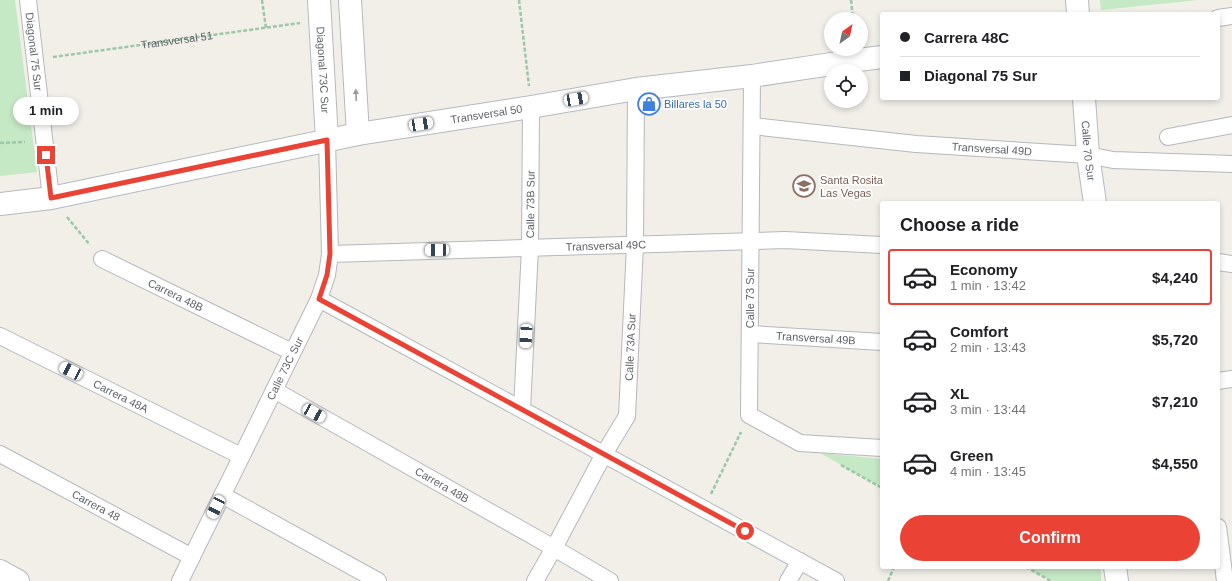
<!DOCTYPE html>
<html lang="en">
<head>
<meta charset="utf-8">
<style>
  :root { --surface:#fff; --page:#f2f2f2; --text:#202124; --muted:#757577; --line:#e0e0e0; --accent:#ea4335 }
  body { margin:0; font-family:Helvetica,sans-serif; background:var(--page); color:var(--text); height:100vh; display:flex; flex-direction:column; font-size:15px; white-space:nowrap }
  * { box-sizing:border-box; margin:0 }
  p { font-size:13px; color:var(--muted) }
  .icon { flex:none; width:22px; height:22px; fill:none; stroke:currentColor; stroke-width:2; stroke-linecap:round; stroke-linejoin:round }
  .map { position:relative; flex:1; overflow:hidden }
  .sheet { position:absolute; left:880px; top:201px; width:340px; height:368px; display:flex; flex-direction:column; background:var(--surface); border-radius:4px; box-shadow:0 2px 6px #0003 }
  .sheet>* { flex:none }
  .top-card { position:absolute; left:880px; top:12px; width:340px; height:88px; border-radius:4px; box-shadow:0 2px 6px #0003; display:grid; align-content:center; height:88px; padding:0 20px; background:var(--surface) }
  .needle { width:26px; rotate:33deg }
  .fabs { position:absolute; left:824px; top:12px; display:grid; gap:8px }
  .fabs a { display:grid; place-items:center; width:44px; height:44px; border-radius:50%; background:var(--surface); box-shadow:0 2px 6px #0003; font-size:20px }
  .end { position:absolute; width:18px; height:18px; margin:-9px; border:5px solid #ea4335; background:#fff; box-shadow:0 0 0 2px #fff }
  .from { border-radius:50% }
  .bubble { position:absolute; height:28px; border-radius:14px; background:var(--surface); box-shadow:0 2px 6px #0003; font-size:13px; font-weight:800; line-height:28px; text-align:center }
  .car { position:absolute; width:12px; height:24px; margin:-12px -6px; border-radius:5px; box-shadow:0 0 3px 1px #0007; background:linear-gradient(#fff 24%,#345 0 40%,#fff 0 76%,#345 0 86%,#fff 0) }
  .top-card b { display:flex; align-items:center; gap:14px; height:38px; font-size:15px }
  .top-card b+b { border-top:1px solid var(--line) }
  .top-card i { width:10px; height:10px; background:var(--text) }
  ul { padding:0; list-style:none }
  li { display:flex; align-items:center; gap:12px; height:56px; margin:0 8px 6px; padding:0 12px; border:2px solid transparent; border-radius:4px }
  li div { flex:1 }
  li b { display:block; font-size:15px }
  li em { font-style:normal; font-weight:800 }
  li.current { border-color:var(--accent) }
  li>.icon { width:36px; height:36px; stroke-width:1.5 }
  h2 { padding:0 20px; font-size:18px; line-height:48px }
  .action { display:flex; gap:8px; margin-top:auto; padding:8px 20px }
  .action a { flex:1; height:46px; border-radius:24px; background:var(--accent); color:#fff; font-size:16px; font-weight:800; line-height:46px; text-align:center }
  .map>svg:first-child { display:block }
  .green { fill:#c5e8c5 }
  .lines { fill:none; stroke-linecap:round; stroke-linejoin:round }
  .street-casing { stroke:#b5b8bc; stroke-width:18 }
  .secondary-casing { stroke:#b6babf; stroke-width:24 }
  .path { stroke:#9cc7a9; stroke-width:2.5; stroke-dasharray:4 2; stroke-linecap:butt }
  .street { stroke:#fff; stroke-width:16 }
  .secondary { stroke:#fff; stroke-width:22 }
  .oneway { fill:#979a9d }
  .route { stroke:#ea4335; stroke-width:5 }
  .labels { text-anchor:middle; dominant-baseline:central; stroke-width:3.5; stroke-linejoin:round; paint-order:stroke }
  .street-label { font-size:11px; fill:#5f6368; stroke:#fff }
  .shop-label { font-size:11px; fill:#366cbe; stroke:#fff; text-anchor:start }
  .education-label { font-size:11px; fill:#785e54; stroke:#fff; text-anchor:start }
</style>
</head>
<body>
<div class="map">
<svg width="1232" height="581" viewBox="0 0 1232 581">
  <rect width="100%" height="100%" fill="#f1efe8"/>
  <g class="green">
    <polygon points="0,0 15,0 37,172 0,176"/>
    <polygon points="1100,0 1198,0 1101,10"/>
    <polygon points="820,453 882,459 882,488"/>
    <polygon points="1032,567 1101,567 1101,581 1052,581 1031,570"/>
  </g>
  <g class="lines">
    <g class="street-casing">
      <g id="street">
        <path id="s2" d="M28,0l23,198"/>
        <polyline points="1218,18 1232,16"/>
        <polyline points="752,76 749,415 800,443 882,448"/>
        <path id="s3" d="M752,126l164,18 172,11 25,5 119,4"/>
        <polyline points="1168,137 1232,125"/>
        <path id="s4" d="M330,254l455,-14 97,5"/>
        <path id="s5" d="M102,259l190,93"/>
        <polyline points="1218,262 1232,264"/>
        <polyline points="319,299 836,581"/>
        <path id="s6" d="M750,334l132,8"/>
        <path id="s7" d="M0,336l241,120"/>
        <polyline points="1218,381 1232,379"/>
        <path id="s8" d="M274,390l280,158 56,33"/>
        <path id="s9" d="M522,409l8,-161 1,-141"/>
        <path id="s10" d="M0,454l192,103"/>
        <polyline points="222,495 378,581"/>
        <polyline points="1218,527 1225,581"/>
        <path id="s11" d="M180,581l139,-282 8,-24 3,-21 -3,-114"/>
        <path id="s12" d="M535,581l19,-33 50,-94 23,-38 8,-171 1,-156"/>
        <polyline points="788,581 800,561"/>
      </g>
    </g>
    <g class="secondary-casing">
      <g id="secondary">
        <path id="s13" d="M319,0l8,140"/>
        <polyline points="350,0 358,134"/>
        <polyline points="1077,0 1078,14"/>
        <path id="s14" d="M1084,98l4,57 7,48"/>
        <path id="s15" d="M0,204l51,-6 307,-64 173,-27 105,-18 116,-13 106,-16 24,-3"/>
        <polyline points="1115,567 1117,581"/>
        <polyline points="0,571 18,581"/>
      </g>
    </g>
    <g class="path">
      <polyline points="262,0 266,28"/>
      <polyline points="519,0 529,86"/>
      <polyline points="851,0 853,19"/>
      <path id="s1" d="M53,57l247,-34"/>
      <polyline points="0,143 25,142"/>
      <polyline points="67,217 90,245"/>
      <polyline points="841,465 882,488"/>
      <polyline points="711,494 741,432"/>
      <polyline points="1026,567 1051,581"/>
      <polyline points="888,581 894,567"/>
    </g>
    <use href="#street" class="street"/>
    <use href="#secondary" class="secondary"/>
  </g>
  <defs><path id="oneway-solid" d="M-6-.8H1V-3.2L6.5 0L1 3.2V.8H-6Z"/></defs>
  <use class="oneway" href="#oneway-solid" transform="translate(356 95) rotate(-93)"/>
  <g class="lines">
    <polyline class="route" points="46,155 51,198 327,140 330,254 327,275 319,299 745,531"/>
  </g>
  <defs>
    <g id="shop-ring" transform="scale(1.15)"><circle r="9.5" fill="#fff" stroke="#3f7fe0" stroke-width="1.5"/><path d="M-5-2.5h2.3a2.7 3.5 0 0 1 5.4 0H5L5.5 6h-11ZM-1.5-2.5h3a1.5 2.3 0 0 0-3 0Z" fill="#3f7fe0"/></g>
    <g id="school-ring" transform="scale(1.15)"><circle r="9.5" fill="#fff" stroke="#8d6e63" stroke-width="1.5"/><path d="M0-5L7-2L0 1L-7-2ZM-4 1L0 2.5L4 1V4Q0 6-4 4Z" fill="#8d6e63"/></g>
  </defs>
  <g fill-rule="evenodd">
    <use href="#shop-ring" x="649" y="104"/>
    <use href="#school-ring" x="804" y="186"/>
  </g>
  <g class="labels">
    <g class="street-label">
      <text stroke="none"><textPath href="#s1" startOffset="125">Transversal 51</textPath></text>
      <text stroke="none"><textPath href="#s2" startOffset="52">Diagonal 75 Sur</textPath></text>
      <text stroke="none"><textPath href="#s13" startOffset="70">Diagonal 73C Sur</textPath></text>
      <text stroke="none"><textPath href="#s15" startOffset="495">Transversal 50</textPath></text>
      <text stroke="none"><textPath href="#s3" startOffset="241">Transversal 49D</textPath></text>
      <text stroke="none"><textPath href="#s14" startOffset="53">Calle 70 Sur</textPath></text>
      <text stroke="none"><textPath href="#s9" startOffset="205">Calle 73B Sur</textPath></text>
      <text stroke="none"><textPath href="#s4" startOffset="276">Transversal 49C</textPath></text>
      <text stroke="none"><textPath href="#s5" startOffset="82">Carrera 48B</textPath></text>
      <text transform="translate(750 298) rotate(-90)">Calle 73 Sur</text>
      <text stroke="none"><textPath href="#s6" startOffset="66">Transversal 49B</textPath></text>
      <text stroke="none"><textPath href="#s12" startOffset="258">Calle 73A Sur</textPath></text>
      <text stroke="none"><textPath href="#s11" startOffset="237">Calle 73C Sur</textPath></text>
      <text stroke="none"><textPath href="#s7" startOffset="135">Carrera 48A</textPath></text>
      <text stroke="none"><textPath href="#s8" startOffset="193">Carrera 48B</textPath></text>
      <text stroke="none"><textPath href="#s10" startOffset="109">Carrera 48</textPath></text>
    </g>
    <g class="shop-label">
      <text x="664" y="104">Billares la 50</text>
    </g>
    <g class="education-label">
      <text x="820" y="180">Santa Rosita<tspan x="820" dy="13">Las Vegas</tspan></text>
    </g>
  </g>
</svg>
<div class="fabs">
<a><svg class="needle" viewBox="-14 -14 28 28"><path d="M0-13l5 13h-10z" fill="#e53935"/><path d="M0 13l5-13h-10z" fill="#757577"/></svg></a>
<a><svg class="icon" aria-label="locate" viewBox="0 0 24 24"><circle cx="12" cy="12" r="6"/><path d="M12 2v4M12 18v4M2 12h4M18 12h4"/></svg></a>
</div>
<i class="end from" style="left:745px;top:531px"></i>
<i class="end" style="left:46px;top:155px"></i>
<div class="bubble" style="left:13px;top:97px;width:66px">1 min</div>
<i class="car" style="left:576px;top:99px;rotate:80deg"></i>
<i class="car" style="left:421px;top:124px;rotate:81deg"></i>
<i class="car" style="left:437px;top:250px;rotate:269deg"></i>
<i class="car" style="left:526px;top:336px;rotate:183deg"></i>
<i class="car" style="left:71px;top:371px;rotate:297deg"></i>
<i class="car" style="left:314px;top:413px;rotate:119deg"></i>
<i class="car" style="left:216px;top:507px;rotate:206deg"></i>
<div class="top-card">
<b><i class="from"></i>Carrera 48C</b>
<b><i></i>Diagonal 75 Sur</b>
</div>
<section class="sheet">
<h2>Choose a ride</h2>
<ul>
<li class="current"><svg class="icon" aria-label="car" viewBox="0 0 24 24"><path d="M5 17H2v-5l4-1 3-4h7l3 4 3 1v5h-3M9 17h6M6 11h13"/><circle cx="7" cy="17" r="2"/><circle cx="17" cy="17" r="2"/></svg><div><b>Economy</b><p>1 min · 13:42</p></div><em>$4,240</em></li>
<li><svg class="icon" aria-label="car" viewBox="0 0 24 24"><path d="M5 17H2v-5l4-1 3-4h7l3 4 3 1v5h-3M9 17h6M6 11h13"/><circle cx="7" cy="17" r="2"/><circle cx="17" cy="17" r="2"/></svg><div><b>Comfort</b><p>2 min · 13:43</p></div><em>$5,720</em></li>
<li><svg class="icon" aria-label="car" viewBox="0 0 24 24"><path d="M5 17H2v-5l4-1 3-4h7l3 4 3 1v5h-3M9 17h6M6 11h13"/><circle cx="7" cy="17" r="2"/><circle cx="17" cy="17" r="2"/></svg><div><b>XL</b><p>3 min · 13:44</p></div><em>$7,210</em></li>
<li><svg class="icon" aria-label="car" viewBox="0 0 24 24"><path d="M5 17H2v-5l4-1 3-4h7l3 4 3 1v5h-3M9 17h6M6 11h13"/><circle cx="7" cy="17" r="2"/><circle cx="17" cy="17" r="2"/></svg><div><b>Green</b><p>4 min · 13:45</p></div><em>$4,550</em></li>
</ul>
<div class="action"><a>Confirm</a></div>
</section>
</div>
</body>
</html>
